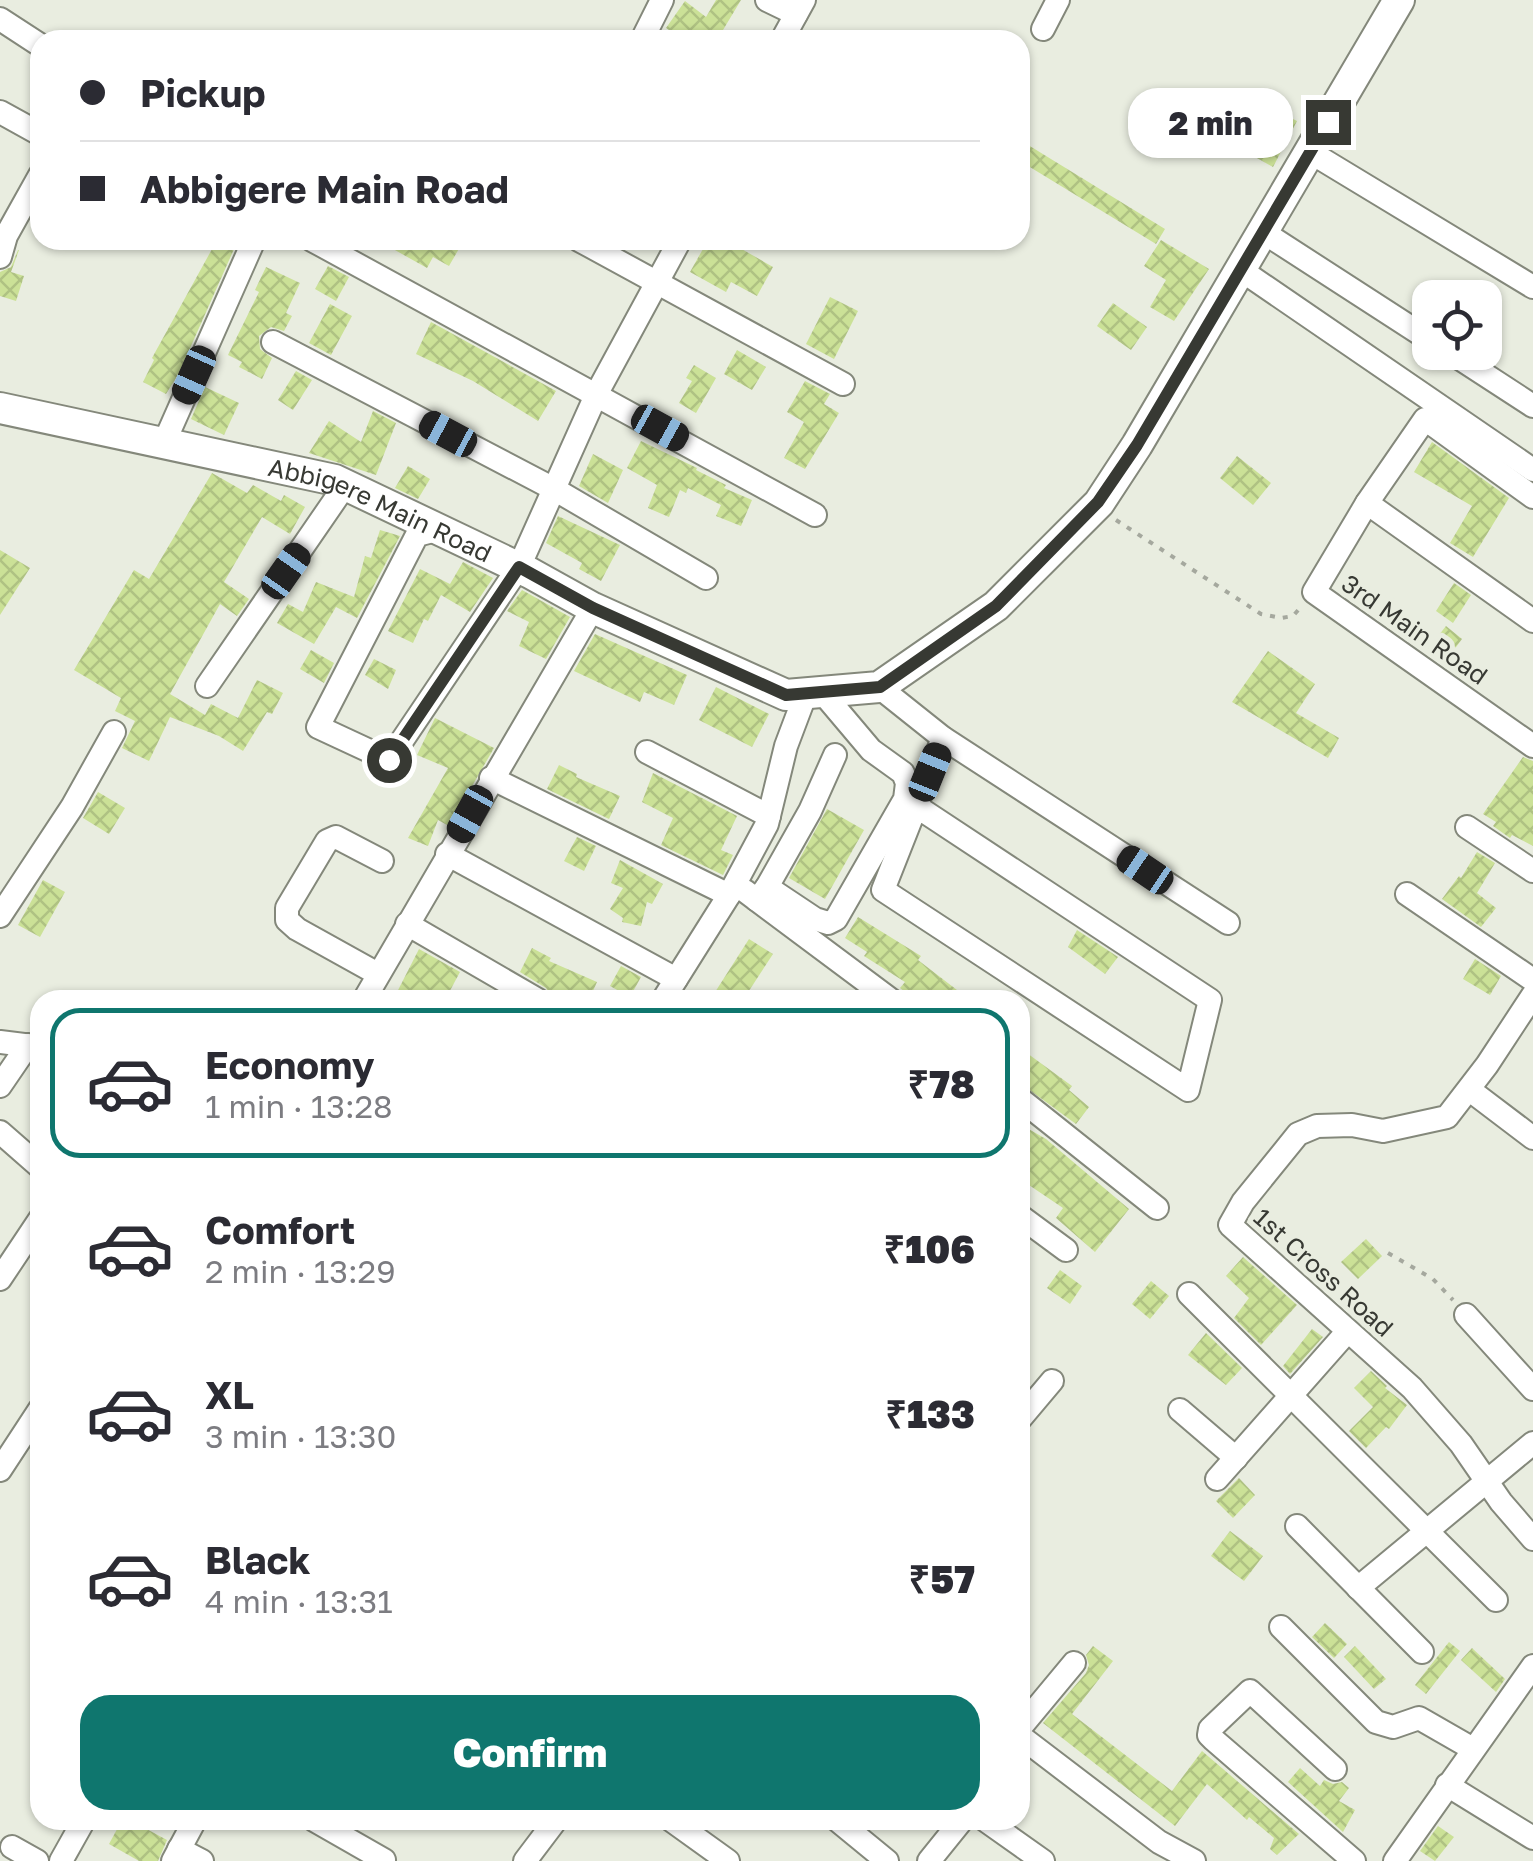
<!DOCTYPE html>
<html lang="en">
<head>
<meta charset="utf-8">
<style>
  :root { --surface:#fff; --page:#f2f2f3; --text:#2b2b33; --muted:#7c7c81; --line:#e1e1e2; --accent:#0f766e }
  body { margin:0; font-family:"Golos Text",sans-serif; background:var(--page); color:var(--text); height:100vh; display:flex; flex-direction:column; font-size:38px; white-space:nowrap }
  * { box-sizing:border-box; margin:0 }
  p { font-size:32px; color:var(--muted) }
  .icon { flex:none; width:55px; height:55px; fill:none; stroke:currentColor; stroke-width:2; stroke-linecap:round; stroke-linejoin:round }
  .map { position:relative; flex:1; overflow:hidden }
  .side { position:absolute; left:30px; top:990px; width:1000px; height:840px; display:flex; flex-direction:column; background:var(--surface); border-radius:30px; box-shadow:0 2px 8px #0004 }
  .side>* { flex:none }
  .top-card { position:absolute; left:30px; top:30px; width:1000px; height:220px; border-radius:30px; box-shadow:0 2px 8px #0004; display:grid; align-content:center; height:220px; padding:0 50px; background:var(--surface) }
  .tools { position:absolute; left:1412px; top:280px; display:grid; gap:20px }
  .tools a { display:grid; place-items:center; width:90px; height:90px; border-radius:20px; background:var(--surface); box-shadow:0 2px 8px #0004; font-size:50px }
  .end { position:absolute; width:45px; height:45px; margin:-22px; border:12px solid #373933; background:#fff; box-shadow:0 0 0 5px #fff }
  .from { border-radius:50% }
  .bubble { position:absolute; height:70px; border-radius:30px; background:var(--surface); box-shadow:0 2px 8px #0004; font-size:32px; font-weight:800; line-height:70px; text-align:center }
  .car { position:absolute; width:30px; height:60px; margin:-30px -15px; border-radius:12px; box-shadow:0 0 8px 2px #0007; background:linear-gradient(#222 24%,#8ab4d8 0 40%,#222 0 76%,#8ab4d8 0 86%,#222 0) }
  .top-card b { display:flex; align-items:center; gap:35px; height:95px; font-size:38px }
  .top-card b+b { border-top:2px solid var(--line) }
  .top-card i { width:25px; height:25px; background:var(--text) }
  ul { padding:18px 0 0; list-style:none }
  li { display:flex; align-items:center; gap:30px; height:150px; margin:0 20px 15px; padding:0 30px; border:5px solid transparent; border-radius:30px }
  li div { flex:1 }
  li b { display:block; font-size:38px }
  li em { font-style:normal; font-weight:800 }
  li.on { border-color:var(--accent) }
  li>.icon { width:90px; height:90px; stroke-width:1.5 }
  .action { display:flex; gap:20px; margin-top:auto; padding:20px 50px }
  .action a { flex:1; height:115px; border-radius:30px; background:var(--accent); color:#fff; font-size:40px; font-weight:800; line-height:115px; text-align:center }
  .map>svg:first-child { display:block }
  .building { fill:url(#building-cross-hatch) }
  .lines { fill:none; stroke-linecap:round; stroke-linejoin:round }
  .minor-casing { stroke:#84887b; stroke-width:26 }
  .major-casing { stroke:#84887b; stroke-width:34 }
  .path { stroke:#a5a89e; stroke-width:4; stroke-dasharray:5 8; stroke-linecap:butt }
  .minor { stroke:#fff; stroke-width:22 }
  .major { stroke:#fff; stroke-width:30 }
  .route { stroke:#373933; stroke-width:12 }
  .labels { text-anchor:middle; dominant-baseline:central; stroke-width:10; stroke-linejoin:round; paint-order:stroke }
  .street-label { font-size:25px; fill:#373933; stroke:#e9ede0 }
</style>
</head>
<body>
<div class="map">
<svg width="1533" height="1861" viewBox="0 0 1533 1861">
  <defs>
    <pattern id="building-cross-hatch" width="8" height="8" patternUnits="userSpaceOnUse" patternTransform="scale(2.5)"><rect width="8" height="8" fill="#cbe197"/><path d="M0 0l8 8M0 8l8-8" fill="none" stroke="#afc283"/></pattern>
  </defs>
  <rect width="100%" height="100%" fill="#e9ede0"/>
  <g class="building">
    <polygon points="716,0 741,0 717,40 684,40 666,28 685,1 706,17"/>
    <polygon points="1275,110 1297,121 1273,167 1239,148 1255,120 1266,127"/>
    <polygon points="1020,140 1165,229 1156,244 1020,161"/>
    <polygon points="217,240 238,240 179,373 166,394 143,382 154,360 152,358"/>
    <polygon points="377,240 464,240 449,266 433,257 427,268"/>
    <polygon points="708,240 726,240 773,267 757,296 731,282 726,292 690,272"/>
    <polygon points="1161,240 1209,269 1174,321 1150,307 1166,280 1144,266"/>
    <polygon points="18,250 19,250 11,272 24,276 16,301 0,296 0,272 11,267"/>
    <polygon points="328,266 349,277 336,301 315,289"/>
    <polygon points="266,267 300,283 286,313 292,316 284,331 271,327 259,336 260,349 272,358 262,379 239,367 242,362 228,355 259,292 255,290"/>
    <polygon points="830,297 858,311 834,359 806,344"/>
    <polygon points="1113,303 1147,327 1131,350 1097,326"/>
    <polygon points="330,304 352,316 331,355 309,343"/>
    <polygon points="431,322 556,391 538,421 473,381 416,354"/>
    <polygon points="737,350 766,367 752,390 724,374"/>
    <polygon points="694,365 716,378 696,413 679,403 692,381 686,378"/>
    <polygon points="296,371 312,380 293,410 278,400"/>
    <polygon points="805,381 830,394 824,404 839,413 805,469 784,458 804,422 787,412"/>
    <polygon points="205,387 239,403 224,435 191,419"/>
    <polygon points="373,411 396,423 376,475 309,453 329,421 361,442"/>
    <polygon points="641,441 697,468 696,470 726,485 724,488 752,500 741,526 716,516 721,505 688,488 686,493 680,490 669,517 648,508 657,485 627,468"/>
    <polygon points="1432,442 1509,498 1473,557 1450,543 1472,506 1414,472"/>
    <polygon points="593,454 623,470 608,503 579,486"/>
    <polygon points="1237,456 1271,483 1253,505 1220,478"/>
    <polygon points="408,466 430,479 418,499 395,488"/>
    <polygon points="212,473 247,493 253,485 281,501 284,495 305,507 290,534 262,517 224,582 249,599 237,616 220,604 170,694 205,715 211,704 238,718 257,680 283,693 272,714 267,712 243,751 219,736 170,717 149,761 122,748 135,721 115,711 121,698 74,670 134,570 149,579"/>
    <polygon points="558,516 620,545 601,581 579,569 582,563 546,543"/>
    <polygon points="380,530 400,536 357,618 336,607 314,644 277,623 288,604 303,612 316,582 354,597 365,556 371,558"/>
    <polygon points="0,550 30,568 0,615"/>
    <polygon points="463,562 493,578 470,612 441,595 428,621 424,619 413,643 388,631 420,569 450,584"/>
    <polygon points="1454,583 1471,595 1453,623 1436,611"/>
    <polygon points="522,590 570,617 546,659 519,646 529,622 507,611"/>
    <polygon points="1446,626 1462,639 1445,662 1428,649"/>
    <polygon points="595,634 687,675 674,705 644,692 640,702 574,671"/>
    <polygon points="311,650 334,663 324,683 300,669"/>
    <polygon points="1268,651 1315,684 1296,713 1339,738 1328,758 1232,702"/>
    <polygon points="374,659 396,670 388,689 365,675"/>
    <polygon points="716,687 769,714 752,747 699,720"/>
    <polygon points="435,718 494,748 449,826 438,820 428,846 408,838 448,768 417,755"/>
    <polygon points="1523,757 1533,761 1533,846 1512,835 1510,838 1493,826 1496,822 1483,814"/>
    <polygon points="559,765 577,774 576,777 620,796 609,819 547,789"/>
    <polygon points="653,773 737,816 721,850 733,855 723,875 661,845 673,818 642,802"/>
    <polygon points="98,792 125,808 109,834 83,818"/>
    <polygon points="827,809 864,830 825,899 789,878"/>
    <polygon points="577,837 596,846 584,871 564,861"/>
    <polygon points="1477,852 1495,863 1477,893 1496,908 1481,927 1442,899 1459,876 1461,878"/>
    <polygon points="620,860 663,884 652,904 647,902 641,926 622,922 623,918 610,909 623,888 611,883"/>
    <polygon points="43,880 65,892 40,937 18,925"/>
    <polygon points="858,917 921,956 918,960 970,1000 915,1000 900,988 905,982 864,956 867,952 845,938"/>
    <polygon points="1077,930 1118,957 1105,974 1068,947"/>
    <polygon points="749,939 773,954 743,1000 710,1000"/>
    <polygon points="532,948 551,958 549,961 597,982 589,1000 553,1000 546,988 520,972"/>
    <polygon points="419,949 460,972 445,1000 393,1000"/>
    <polygon points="1475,959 1501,976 1490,995 1463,979"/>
    <polygon points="621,966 641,977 630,997 610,986"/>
    <polygon points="1020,1048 1072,1086 1069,1090 1089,1107 1076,1124 1020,1083"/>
    <polygon points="1020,1124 1046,1139 1129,1209 1095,1252 1056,1218 1063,1208 1020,1179"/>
    <polygon points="1366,1239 1382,1256 1358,1279 1341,1262"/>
    <polygon points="1243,1257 1297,1305 1261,1345 1234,1318 1249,1298 1226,1276"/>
    <polygon points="1060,1270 1082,1286 1070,1304 1047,1288"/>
    <polygon points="1151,1281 1169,1296 1150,1319 1132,1304"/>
    <polygon points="1312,1329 1323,1337 1290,1374 1283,1366"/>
    <polygon points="1206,1333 1242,1368 1226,1385 1188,1355"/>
    <polygon points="1371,1371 1387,1386 1385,1388 1407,1405 1389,1429 1386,1427 1366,1448 1349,1431 1373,1407 1354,1388"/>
    <polygon points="1239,1478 1255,1495 1233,1518 1216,1501"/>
    <polygon points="1230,1531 1263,1556 1244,1581 1211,1556"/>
    <polygon points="1325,1623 1347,1644 1334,1658 1312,1637"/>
    <polygon points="1449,1642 1460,1651 1426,1694 1415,1685"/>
    <polygon points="1093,1646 1113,1661 1072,1714 1172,1791 1202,1751 1299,1834 1277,1855 1270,1849 1274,1838 1249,1817 1247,1820 1207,1784 1175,1826 1043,1723 1086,1673 1089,1665 1086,1655"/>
    <polygon points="1355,1646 1386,1679 1374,1689 1344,1657"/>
    <polygon points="1472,1648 1505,1679 1496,1692 1461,1660"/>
    <polygon points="1300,1768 1320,1786 1324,1780 1333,1784 1342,1782 1349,1788 1339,1801 1355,1810 1343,1832 1288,1782"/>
    <polygon points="122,1820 130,1820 167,1840 158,1861 139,1861 109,1844"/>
    <polygon points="1438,1826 1454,1837 1435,1861 1420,1851"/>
  </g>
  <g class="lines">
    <g class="minor-casing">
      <g id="minor">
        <polyline points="767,0 796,14"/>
        <polyline points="0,19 40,45"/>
        <polyline points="1043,29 1058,0"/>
        <polyline points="642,40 662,0"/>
        <polyline points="782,40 804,0"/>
        <polyline points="0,112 40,134"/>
        <polyline points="1310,152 1533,287"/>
        <polyline points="1263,232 1430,340"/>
        <polyline points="312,240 815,515"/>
        <polyline points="579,240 843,384"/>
        <polyline points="0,257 6,236 40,175"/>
        <polyline points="1241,270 1533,470"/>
        <polyline points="273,342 554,489 706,578"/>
        <polyline points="1450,352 1533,406"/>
        <polyline points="164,443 254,240"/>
        <polyline points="1533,497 1425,419 1367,503 1314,592 1533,746"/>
        <polyline points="1367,503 1533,621"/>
        <polyline points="440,529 417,535 318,727 389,760 519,567 597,393 680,240"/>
        <polyline points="207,686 346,484"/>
        <polyline points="879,687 943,738 1228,923"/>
        <polyline points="647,752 769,816"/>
        <polyline points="491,778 729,895"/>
        <polyline points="916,806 1210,1000 1188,1090 883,890 943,738"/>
        <polyline points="1467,827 1533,871"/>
        <polyline points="447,854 676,979"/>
        <polyline points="767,887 810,811 835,755"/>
        <polyline points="745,891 891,1000"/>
        <polyline points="1407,894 1533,980"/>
        <polyline points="757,900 767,887 815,919 828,923 836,919 905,799 907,783 903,773 871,750 822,692"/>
        <polyline points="0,916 72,807 114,732"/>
        <polyline points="407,924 538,1000"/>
        <polyline points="378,974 297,929 287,920 287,908 327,841 336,837 382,861"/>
        <polyline points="1533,995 1487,1065 1447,1117 1383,1131 1352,1125 1317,1126 1298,1134 1243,1202 1230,1225 1412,1388 1461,1444 1501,1502 1533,1539"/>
        <polyline points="364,1000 593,608"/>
        <polyline points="663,1000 729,895 767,824 786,746 806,693"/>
        <polyline points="0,1042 40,1047"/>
        <polyline points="0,1086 28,1045"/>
        <polyline points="1475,1094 1533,1138"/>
        <polyline points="1020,1099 1157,1208"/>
        <polyline points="0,1132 40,1167"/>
        <polyline points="1020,1216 1066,1250"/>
        <polyline points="0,1279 40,1219"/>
        <polyline points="1189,1294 1496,1600"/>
        <polyline points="1466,1315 1533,1389"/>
        <polyline points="1180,1410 1236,1458"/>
        <polyline points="1020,1419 1052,1381"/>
        <polyline points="0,1470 40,1409"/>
        <polyline points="1217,1479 1347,1332"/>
        <polyline points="1297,1526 1422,1652"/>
        <polyline points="1358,1588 1533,1443"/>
        <polyline points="1281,1627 1376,1722 1393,1727 1419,1718 1473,1749"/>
        <polyline points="1020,1728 1074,1663"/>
        <polyline points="1020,1736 1159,1842 1194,1861"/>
        <polyline points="1335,1769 1250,1691 1210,1729 1209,1735 1214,1740 1354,1861"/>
        <polyline points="1447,1785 1533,1838"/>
        <polyline points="314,1820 384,1860"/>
        <polyline points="671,1820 728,1861"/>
        <polyline points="837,1820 887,1861"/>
        <polyline points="985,1820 1043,1861"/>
        <polyline points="12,1847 37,1861"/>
        <polyline points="179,1849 202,1861"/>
        <polyline points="61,1861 84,1820"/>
        <polyline points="173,1861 195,1820"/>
        <polyline points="525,1861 556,1820"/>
        <polyline points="929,1861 962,1820"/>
        <polyline points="1395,1861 1533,1666"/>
      </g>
    </g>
    <g class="major-casing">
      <g id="major">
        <path id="s1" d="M0,408l335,72 195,93 63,35 193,87 93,-8 117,-81 103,-103 38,-58 262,-445"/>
      </g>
    </g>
    <g class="path">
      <polyline points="1116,520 1261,614 1281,618 1293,616 1300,608"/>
      <polyline points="1388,1253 1433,1279 1453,1300"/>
    </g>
    <use href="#minor" class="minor"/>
    <use href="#major" class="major"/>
  </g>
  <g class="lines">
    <polyline class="route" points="389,760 519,567 593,608 786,695 880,687 996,606 1098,502 1137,445 1328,122"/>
  </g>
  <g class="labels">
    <g class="street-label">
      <text stroke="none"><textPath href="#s1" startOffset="395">Abbigere Main Road</textPath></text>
      <text transform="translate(1415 629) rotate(35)">3rd Main Road</text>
      <text transform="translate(1324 1272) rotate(42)">1st Cross Road</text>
    </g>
  </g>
</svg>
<div class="tools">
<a><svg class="icon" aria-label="locate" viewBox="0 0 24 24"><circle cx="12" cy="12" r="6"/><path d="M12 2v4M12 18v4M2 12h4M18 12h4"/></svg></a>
</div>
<i class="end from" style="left:389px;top:760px"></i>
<i class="end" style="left:1328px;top:122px"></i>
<div class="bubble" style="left:1128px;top:88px;width:165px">2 min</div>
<i class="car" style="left:194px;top:375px;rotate:204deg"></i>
<i class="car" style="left:660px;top:428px;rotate:119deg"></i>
<i class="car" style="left:448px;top:434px;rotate:298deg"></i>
<i class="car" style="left:286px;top:571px;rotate:35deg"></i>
<i class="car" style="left:930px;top:772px;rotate:22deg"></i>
<i class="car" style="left:470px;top:814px;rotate:209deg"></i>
<i class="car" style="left:1145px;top:870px;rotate:304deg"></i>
<div class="top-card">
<b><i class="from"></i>Pickup</b>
<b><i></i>Abbigere Main Road</b>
</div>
<section class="side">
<ul>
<li class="on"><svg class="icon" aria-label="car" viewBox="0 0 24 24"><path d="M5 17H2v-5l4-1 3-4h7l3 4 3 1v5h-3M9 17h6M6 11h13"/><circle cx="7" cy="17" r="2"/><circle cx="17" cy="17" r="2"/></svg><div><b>Economy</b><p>1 min · 13:28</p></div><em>₹78</em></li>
<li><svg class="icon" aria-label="car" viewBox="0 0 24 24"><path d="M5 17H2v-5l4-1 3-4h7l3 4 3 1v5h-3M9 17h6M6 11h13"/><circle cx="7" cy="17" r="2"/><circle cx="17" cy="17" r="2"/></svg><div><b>Comfort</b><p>2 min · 13:29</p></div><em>₹106</em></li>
<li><svg class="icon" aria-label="car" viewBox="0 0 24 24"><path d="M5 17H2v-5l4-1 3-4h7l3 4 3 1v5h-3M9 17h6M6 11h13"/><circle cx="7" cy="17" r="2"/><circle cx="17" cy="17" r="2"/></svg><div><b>XL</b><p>3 min · 13:30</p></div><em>₹133</em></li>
<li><svg class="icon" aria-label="car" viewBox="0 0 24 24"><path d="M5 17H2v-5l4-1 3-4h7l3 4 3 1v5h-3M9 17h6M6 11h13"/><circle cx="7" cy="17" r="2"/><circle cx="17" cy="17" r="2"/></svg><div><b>Black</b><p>4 min · 13:31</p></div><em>₹57</em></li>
</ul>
<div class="action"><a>Confirm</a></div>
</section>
</div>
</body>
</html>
